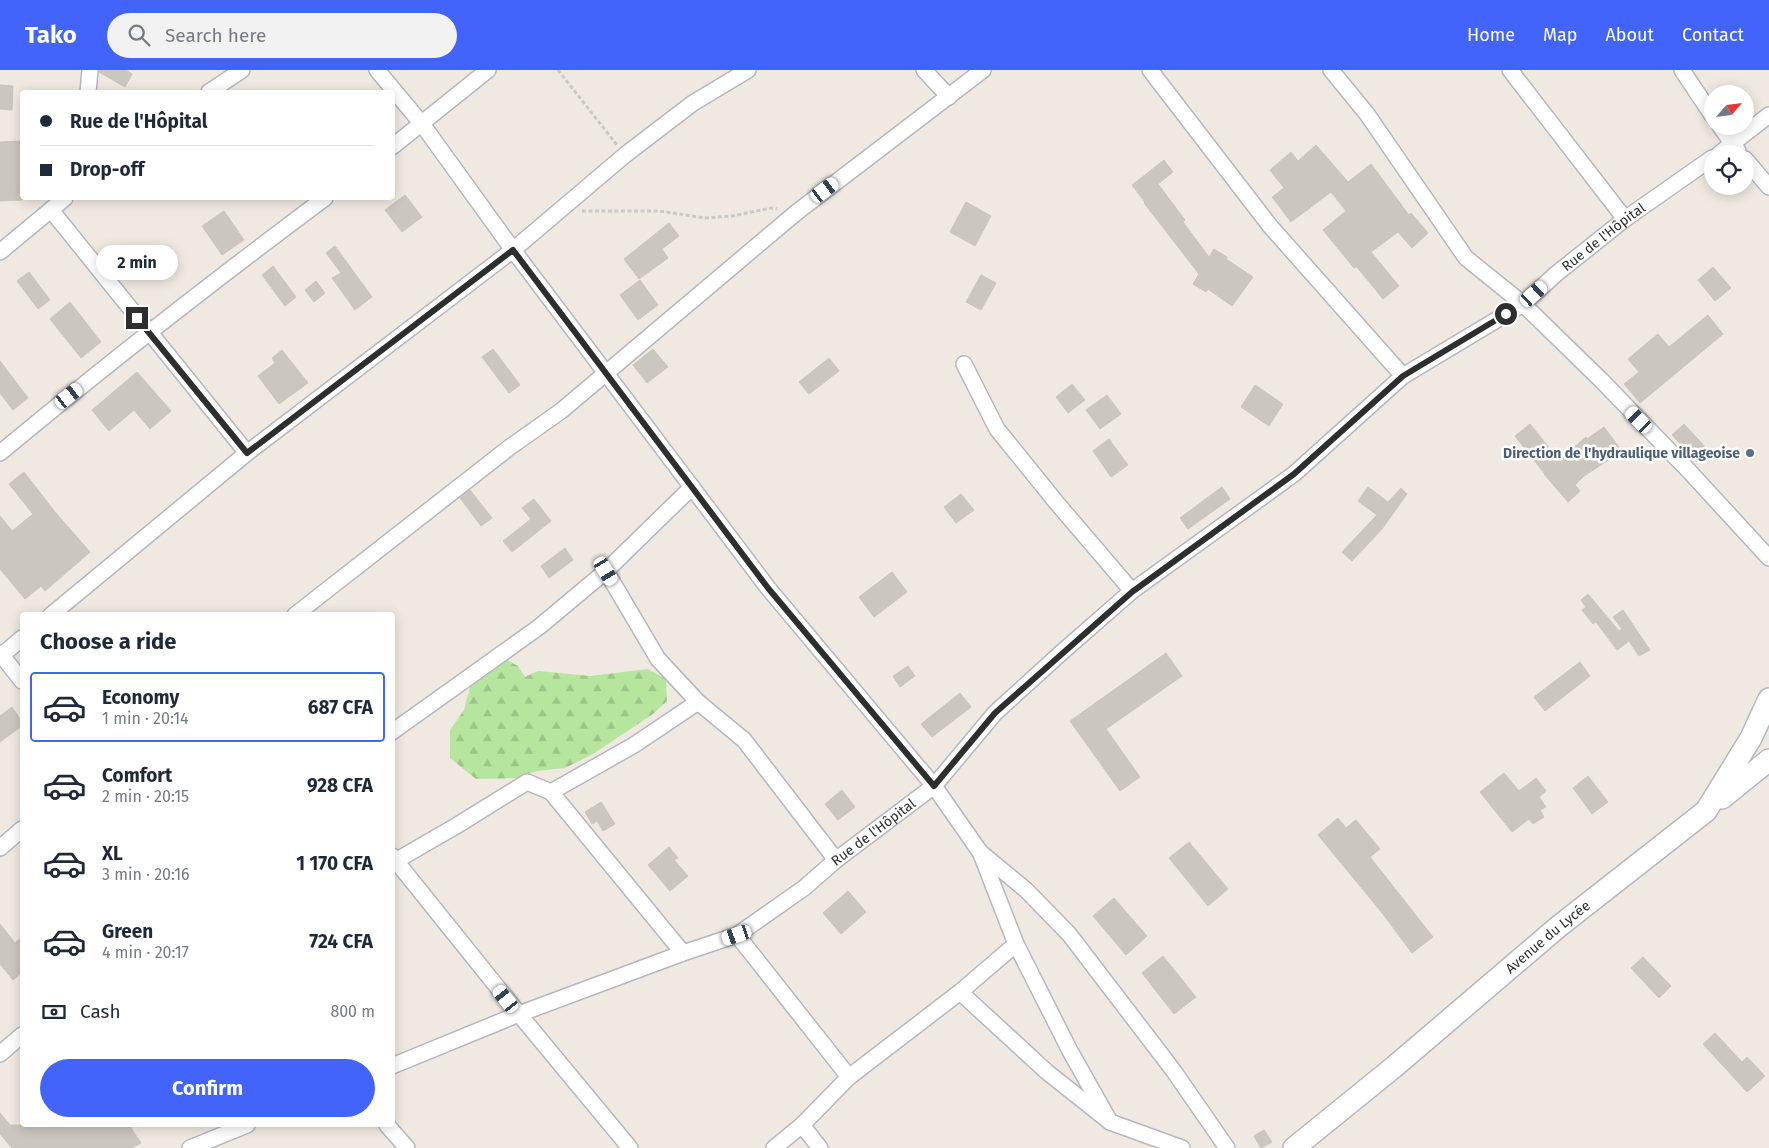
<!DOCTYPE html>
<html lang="en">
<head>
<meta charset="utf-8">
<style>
  :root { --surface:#fff; --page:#f2f2f3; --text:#1f2937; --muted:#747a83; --line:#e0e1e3; --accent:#4264fb }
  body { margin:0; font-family:"Fira Sans",sans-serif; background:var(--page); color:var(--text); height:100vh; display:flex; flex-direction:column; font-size:19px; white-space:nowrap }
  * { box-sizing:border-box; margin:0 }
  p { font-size:16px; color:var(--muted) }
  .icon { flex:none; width:28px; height:28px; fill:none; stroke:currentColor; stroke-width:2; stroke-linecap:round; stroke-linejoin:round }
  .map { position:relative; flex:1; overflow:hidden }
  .panel { position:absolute; left:20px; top:542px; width:375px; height:515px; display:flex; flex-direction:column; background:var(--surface); border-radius:5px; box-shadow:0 2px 12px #0003 }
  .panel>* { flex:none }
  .top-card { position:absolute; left:20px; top:20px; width:375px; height:110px; border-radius:5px; box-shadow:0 2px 12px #0003; display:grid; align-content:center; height:110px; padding:0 20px; background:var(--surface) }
  .needle { width:32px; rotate:62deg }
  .buttons { position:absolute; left:1704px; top:15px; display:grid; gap:10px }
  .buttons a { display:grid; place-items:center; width:50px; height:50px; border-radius:50%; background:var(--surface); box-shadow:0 2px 12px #0003; font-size:25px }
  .end { position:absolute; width:22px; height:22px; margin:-11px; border:6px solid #2e2e2e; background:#fff; box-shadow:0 0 0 2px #fff }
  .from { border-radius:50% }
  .bubble { position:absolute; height:35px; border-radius:18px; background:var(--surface); box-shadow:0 2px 12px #0003; font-size:16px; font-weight:700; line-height:35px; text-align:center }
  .car { position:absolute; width:15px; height:30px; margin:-15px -8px; border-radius:6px; box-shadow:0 0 4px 1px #0007; background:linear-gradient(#fff 24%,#345 0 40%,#fff 0 76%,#345 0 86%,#fff 0) }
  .top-card b { display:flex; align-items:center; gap:18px; height:48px; font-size:19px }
  .top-card b+b { border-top:1px solid var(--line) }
  .top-card i { width:12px; height:12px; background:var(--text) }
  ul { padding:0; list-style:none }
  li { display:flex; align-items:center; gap:15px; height:70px; margin:0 10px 8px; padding:0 10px; border:2px solid transparent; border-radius:5px }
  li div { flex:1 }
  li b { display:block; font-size:19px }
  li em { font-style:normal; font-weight:700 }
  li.on { border-color:var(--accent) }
  li>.icon { width:45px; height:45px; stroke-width:1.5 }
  h2 { padding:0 20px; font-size:22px; line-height:60px }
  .pay { display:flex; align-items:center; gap:12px; height:55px; padding:0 20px; font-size:19px }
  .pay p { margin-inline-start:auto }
  .action { display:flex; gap:10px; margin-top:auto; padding:10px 20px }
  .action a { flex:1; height:58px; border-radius:30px; background:var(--accent); color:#fff; font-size:20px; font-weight:700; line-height:58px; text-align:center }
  header { display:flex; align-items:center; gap:30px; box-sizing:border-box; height:70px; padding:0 25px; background:var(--accent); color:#fff }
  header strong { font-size:24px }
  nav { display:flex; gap:28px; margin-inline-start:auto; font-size:18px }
  .search { width:350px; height:45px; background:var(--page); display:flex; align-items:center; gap:12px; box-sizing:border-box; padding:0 18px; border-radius:28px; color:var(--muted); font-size:19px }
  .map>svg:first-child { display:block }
  .forest { fill:url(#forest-firs) }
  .building { fill:#cbc7bf; stroke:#cbc5ba }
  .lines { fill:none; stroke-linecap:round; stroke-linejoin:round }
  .minor-casing { stroke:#b4b7c1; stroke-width:18 }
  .secondary-casing { stroke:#b4b7c1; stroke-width:24 }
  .path { stroke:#c9c9c9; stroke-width:3; stroke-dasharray:4 2.5; stroke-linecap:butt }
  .minor { stroke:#fff; stroke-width:15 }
  .secondary { stroke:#fff; stroke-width:21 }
  .route { stroke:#2e2e2e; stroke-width:6 }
  .service-dot { fill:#5c6f8a; stroke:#fff; stroke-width:2 }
  .labels { text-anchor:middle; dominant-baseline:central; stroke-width:5; stroke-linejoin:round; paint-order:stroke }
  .street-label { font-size:14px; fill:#2e2e2e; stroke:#fff }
  .service-label { font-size:14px; font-weight:bold; fill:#4e5e75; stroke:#fff; text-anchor:end }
</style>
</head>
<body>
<header>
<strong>Tako</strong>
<div class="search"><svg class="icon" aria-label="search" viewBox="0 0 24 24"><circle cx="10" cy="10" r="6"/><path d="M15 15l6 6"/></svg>Search here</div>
<nav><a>Home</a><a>Map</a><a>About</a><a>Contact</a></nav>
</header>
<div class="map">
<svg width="1769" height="1078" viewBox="0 0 1769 1078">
  <defs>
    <pattern id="forest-firs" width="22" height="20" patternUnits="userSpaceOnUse" patternTransform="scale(1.25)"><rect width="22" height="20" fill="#b6e59e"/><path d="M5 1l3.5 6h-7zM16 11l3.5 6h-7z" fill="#9dc588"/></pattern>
  </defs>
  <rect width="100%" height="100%" fill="#efe9e1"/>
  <polygon class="forest" points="507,590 518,596 525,607 538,601 590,606 648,599 666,609 667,631 653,644 593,684 565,698 537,701 517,708 476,709 450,688 450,660 464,640 472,610 493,594"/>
  <g class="building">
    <polygon points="99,0 126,0 132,4 125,17 99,2"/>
    <polygon points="0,15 13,16 12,40 0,39"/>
    <polygon points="22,71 22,130 0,131 0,72"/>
    <polygon points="1316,75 1348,112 1371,94 1409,145 1411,143 1428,163 1412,178 1398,162 1371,182 1399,216 1383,229 1357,197 1354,198 1323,160 1346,141 1331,122 1291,152 1272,127 1284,118 1270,100 1291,82 1298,91"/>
    <polygon points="1164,90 1173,102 1158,114 1185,150 1183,152 1209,187 1214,179 1227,187 1226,189 1253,207 1232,236 1208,219 1206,222 1193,214 1199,204 1144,133 1145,132 1132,115"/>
    <polygon points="405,125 422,147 402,162 385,140"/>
    <polygon points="966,132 991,146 975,176 950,162"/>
    <polygon points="224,141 244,170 222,185 202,156"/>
    <polygon points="669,153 679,166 662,179 668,188 639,209 624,189"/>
    <polygon points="335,176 372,227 355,240 332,208 341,203 326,183"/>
    <polygon points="273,196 296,227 285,236 262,205"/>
    <polygon points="1713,197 1731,218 1715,231 1698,210"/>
    <polygon points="29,202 50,230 38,239 17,211"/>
    <polygon points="981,205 996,213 981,240 966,232"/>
    <polygon points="640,210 658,235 638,250 620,225"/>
    <polygon points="316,211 325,223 314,232 305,220"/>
    <polygon points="70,232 101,272 81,288 50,249"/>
    <polygon points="1708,245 1723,264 1640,333 1624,314 1639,302 1628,289 1658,264 1669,277"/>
    <polygon points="493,279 520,315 509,323 482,287"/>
    <polygon points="653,279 668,297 647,313 633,295"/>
    <polygon points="282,280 308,313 279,334 258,306 275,293 272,288"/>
    <polygon points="829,288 839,301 809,324 799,312"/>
    <polygon points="0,291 28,328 13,340 0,323"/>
    <polygon points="137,302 171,341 150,359 134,340 109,361 92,340"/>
    <polygon points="1072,314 1085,330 1068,343 1056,327"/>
    <polygon points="1255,315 1283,334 1269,356 1241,337"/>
    <polygon points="1107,325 1121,344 1100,359 1086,340"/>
    <polygon points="1530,354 1559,390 1586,367 1587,369 1604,357 1622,381 1584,406 1575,415 1580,421 1568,432 1544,404 1545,404 1515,366"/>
    <polygon points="1684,354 1709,381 1697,392 1672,365"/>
    <polygon points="1109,369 1128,395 1111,407 1093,381"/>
    <polygon points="24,402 55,442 90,482 45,521 41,516 25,529 0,499 0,446 12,461 33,444 9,414"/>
    <polygon points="1222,417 1230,429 1188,459 1180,448"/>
    <polygon points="1368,417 1388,432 1401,418 1407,424 1382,459 1352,491 1342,482 1377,445 1358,431"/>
    <polygon points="470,420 492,448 481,456 460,428"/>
    <polygon points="961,424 974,440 956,453 944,437"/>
    <polygon points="534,429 551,451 512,482 503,471 531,449 522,438"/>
    <polygon points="565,478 573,490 549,508 541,496"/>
    <polygon points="892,502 907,522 874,547 859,527"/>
    <polygon points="1588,524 1619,561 1622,559 1613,547 1623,540 1650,580 1639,586 1629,571 1617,580 1596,552 1593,554 1582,540 1586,537 1581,530"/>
    <polygon points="1166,583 1182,606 1106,659 1140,707 1120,721 1070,651"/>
    <polygon points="1580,592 1590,606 1545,641 1534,627"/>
    <polygon points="908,596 915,606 900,617 893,606"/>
    <polygon points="960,623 971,637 932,667 921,654"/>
    <polygon points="12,637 22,652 22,656 0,672 0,646"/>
    <polygon points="1504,703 1519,721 1536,708 1546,721 1539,727 1546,737 1540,740 1544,747 1533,754 1529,749 1512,762 1480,722"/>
    <polygon points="1588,706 1608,732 1592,744 1573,718"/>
    <polygon points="842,720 855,737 838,750 825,734"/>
    <polygon points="601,732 615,754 603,761 597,751 592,754 585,742"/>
    <polygon points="1338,748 1346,758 1356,750 1380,779 1370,787 1433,867 1412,883 1383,844 1318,765"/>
    <polygon points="1189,772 1228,819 1208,836 1169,788"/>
    <polygon points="669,777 678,788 674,790 688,806 670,821 648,795"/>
    <polygon points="848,821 866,842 841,864 823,843"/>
    <polygon points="1114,828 1147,866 1126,885 1093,846"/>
    <polygon points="0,854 15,873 22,867 22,902 13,910 0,894"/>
    <polygon points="1163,886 1196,927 1174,944 1142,903"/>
    <polygon points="1643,887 1671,916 1659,928 1631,898"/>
    <polygon points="1715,963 1742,992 1747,987 1765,1006 1747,1022 1703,974"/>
    <polygon points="0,1043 10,1055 129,1055 141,1073 132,1078 12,1078 0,1064"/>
    <polygon points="1264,1060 1272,1072 1261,1078 1254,1066"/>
  </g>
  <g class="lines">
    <g class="minor-casing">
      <g id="minor">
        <polyline points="377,0 422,54 513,180 768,518 934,716 980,782 1026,820 1069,864 1173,1000 1227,1078"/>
        <polyline points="924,0 949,27"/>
        <polyline points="1150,0 1270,156 1403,306"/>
        <polyline points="1331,0 1367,44 1466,188 1523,234 1602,311 1689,401 1769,488"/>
        <polyline points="1510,0 1625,149"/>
        <polyline points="1682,0 1712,45"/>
        <polyline points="88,22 90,0"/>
        <polyline points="209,22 242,0"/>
        <polyline points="1720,56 1738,81"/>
        <polyline points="392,77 488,0"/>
        <polyline points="1719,84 1769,45"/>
        <polyline points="1745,89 1769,117"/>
        <polyline points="51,140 247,383"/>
        <polyline points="0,182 65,128"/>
        <polyline points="964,294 997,359 1056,432 1132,521"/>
        <path d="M0,383c106,-88 215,-173 325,-255"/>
        <polyline points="606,501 658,589 698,632 744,670 836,790"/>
        <polyline points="51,545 247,383 513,180 625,85 693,33 748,0"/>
        <polyline points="295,545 510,377 561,341 797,142 983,0"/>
        <polyline points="0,583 22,611"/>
        <polyline points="0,587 22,568"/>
        <polyline points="392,662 539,557 606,501 692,417"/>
        <polyline points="551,722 683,883"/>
        <polyline points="0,778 22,759"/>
        <polyline points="981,784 1016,874 1070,981 1110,1052"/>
        <polyline points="392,786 519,944 630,1078"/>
        <polyline points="392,793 456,756 527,712 551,722 634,675 698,632"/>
        <polyline points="737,865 849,1007"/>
        <polyline points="960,922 1047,1002 1110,1052 1182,1078"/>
        <polyline points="0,984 22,965"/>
        <path id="s1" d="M392,996l127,-52 164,-61 54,-18 67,-47 32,-28 98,-74 61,-73 66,-60 71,-62 162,-117 109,-98 120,-72 33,-30 69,-55 87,-61"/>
        <polyline points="387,1055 407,1078"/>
        <polyline points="802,1055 820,1078"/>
        <polyline points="190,1078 247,1055"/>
        <polyline points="774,1078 802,1055 849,1007 960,922 1016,874"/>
      </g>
    </g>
    <g class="secondary-casing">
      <g id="secondary">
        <polyline points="1722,728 1769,690"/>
        <path id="s2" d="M1294,1078l100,-81 164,-140 148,-116 45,-73 18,-39"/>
      </g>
    </g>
    <g class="path">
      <polyline points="558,0 617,75"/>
      <polyline points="582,141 659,141 705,148 732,146 771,138 777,139"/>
    </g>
    <use href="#minor" class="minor"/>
    <use href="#secondary" class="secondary"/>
  </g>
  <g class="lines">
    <polyline class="route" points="137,248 247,383 513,180 768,518 934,716 995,643 1132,522 1294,404 1403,306 1506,244"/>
  </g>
  <circle class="service-dot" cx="1750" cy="383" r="5"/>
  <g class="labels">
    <g class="street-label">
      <text stroke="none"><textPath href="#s1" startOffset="1486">Rue de l'Hôpital</textPath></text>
      <text stroke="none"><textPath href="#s1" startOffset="540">Rue de l'Hôpital</textPath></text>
      <text stroke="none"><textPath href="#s2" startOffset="330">Avenue du Lycée</textPath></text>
    </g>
    <g class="service-label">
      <text x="1740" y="383">Direction de l'hydraulique villageoise</text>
    </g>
  </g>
</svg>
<div class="buttons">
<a><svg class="needle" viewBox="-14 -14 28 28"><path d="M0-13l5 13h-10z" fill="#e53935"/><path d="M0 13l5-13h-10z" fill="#747a83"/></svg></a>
<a><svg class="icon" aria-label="locate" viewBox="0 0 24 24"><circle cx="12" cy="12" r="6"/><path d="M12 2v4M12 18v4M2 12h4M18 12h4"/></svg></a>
</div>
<i class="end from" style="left:1506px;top:244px"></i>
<i class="end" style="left:137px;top:248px"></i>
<div class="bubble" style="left:96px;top:175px;width:82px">2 min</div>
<i class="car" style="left:825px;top:120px;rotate:53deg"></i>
<i class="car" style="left:1534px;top:224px;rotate:48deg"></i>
<i class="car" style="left:69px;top:326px;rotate:52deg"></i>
<i class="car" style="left:1639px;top:350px;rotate:316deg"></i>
<i class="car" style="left:606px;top:501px;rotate:149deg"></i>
<i class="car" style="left:737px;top:865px;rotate:251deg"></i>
<i class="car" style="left:506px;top:929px;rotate:321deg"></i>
<div class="top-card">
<b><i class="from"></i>Rue de l'Hôpital</b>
<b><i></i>Drop-off</b>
</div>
<section class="panel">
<h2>Choose a ride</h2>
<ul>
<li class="on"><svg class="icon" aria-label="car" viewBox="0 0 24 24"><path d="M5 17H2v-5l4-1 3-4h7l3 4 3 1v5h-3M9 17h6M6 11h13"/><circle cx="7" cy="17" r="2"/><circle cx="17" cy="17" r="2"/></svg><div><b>Economy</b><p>1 min · 20:14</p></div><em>687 CFA</em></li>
<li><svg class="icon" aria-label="car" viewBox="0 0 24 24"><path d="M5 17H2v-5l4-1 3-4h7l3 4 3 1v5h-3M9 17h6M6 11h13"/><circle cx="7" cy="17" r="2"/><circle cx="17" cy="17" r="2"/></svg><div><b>Comfort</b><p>2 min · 20:15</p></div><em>928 CFA</em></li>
<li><svg class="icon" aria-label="car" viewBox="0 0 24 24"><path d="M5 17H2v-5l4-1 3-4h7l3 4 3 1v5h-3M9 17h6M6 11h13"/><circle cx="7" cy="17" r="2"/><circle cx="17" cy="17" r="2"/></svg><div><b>XL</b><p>3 min · 20:16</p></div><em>1 170 CFA</em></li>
<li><svg class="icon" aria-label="car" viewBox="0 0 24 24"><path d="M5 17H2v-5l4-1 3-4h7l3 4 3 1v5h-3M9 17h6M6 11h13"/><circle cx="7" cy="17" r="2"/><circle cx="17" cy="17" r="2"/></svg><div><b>Green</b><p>4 min · 20:17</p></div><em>724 CFA</em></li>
</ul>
<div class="pay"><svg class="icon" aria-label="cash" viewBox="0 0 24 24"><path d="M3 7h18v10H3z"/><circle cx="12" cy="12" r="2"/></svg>Cash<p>800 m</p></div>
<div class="action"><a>Confirm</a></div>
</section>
</div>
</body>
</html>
